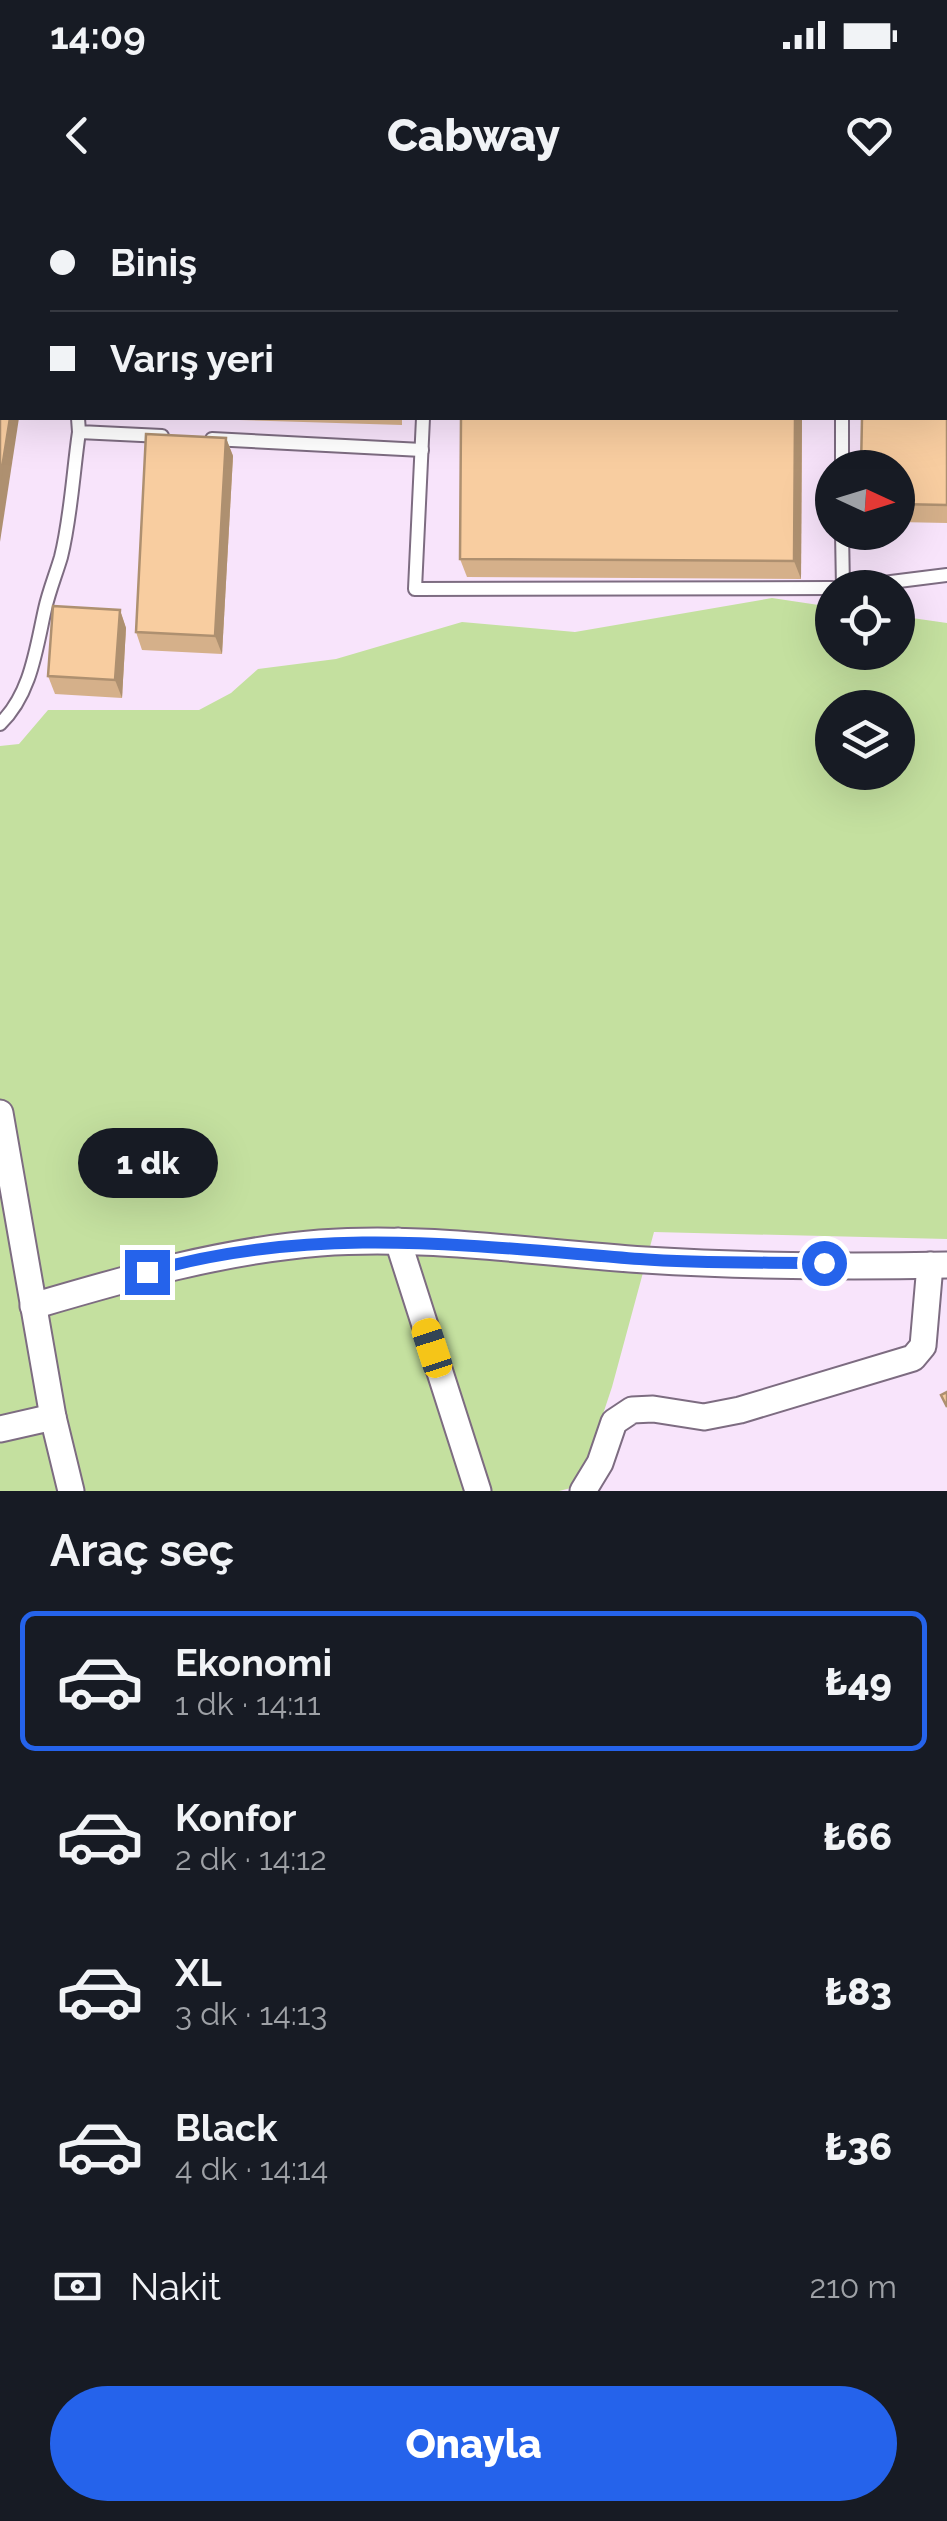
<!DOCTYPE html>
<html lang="tr">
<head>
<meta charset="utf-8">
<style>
  :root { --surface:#171b24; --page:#20242c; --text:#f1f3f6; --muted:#9ea1a6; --line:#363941; --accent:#2563eb }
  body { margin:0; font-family:Raleway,sans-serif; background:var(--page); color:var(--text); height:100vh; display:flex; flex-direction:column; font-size:38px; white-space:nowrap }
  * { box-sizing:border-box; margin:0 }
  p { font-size:32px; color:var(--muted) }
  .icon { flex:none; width:55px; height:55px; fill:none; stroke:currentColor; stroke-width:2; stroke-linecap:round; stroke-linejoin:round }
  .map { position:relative; height:1291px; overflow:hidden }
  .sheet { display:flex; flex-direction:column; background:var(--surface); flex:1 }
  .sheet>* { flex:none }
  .hud { position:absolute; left:0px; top:0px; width:948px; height:220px; box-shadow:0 10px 40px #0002; display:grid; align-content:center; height:220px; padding:0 50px; background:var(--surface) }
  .needle { width:65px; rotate:94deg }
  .buttons { position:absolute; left:815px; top:250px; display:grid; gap:20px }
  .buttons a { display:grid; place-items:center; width:100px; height:100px; border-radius:50%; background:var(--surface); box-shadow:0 10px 40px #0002; font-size:50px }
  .end { position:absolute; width:45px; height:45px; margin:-22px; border:12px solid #2563eb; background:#fff; box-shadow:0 0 0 5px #fff }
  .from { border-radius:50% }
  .bubble { position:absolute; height:70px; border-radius:35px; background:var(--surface); box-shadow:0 10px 40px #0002; font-size:32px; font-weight:800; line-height:70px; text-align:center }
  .car { position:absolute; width:30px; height:60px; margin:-30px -15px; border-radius:12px; box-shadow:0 0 8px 2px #0007; background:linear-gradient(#f5c518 24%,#345 0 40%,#f5c518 0 76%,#345 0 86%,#f5c518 0) }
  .hud b { display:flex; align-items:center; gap:35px; height:95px; font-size:38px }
  .hud b+b { border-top:2px solid var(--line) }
  .hud i { width:25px; height:25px; background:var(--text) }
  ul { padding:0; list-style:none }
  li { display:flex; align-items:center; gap:30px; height:140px; margin:0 20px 15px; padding:0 30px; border:5px solid transparent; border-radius:15px }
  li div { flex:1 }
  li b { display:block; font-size:38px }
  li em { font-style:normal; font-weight:800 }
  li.selected { border-color:var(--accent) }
  li>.icon { width:90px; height:90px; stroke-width:1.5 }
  h2 { padding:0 50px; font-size:45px; line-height:120px }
  .pay { display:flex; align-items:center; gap:25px; height:110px; padding:0 50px; font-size:38px }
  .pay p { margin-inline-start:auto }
  .action { display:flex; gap:20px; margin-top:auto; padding:20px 50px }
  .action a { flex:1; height:115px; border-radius:60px; background:var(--accent); color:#fff; font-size:40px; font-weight:800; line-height:115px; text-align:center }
  .status { display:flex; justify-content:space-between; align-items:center; height:70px; padding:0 50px; background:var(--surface); direction:ltr }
  .status svg { height:28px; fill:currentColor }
  header { display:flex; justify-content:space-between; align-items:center; height:130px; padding:0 50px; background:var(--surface); font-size:45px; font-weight:800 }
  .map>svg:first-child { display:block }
  .green { fill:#c4e09f; fill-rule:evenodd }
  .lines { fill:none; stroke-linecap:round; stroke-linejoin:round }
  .service-casing { stroke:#7d6c81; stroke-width:16 }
  .minor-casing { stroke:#7d6c81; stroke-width:29 }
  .service { stroke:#fff; stroke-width:12 }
  .minor { stroke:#fff; stroke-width:25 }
  .wall { fill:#d5b08a }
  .shaded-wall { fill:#ae9070 }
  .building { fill:#f8cda0; stroke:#ae9070; stroke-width:2.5 }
  .route { stroke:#2563eb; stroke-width:12 }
</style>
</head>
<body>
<div class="status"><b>14:09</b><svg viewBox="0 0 49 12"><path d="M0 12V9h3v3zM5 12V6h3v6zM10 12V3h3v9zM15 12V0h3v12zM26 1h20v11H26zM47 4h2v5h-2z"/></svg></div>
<header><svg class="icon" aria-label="back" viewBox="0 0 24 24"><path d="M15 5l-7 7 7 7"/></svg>Cabway<svg class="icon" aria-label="heart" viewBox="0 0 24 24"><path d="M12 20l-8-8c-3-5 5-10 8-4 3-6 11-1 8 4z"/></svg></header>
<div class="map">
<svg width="947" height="1291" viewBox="0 0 947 1291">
  <rect width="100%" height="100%" fill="#f8e4fb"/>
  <path class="green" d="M772,398l60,9v45h66v-36l49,7v616l-293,-7 -42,155 -33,99 -20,5h-559v-745l19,-2 29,-34h151l32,-17 27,-24 78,-10 126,-37 113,10zM832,508h66v64h-66z"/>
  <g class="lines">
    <g class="service-casing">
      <g id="service">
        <polyline points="72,0 72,2"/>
        <polyline points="433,2 433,0"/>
        <polyline points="873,2 875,0"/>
        <polyline points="78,218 79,232 162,236"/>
        <polyline points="423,218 415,389 832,388"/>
        <polyline points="842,218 842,268"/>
        <polyline points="212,239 422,250"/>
        <polyline points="842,332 843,388"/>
        <polyline points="843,388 947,375"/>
        <path d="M0,524c31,-30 36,-75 45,-115 4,-18 11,-35 16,-52 10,-40 12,-84 18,-125"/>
      </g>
    </g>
    <g class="minor-casing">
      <g id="minor">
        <polyline points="0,913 53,1217 71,1291"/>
        <polyline points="398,1041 478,1291"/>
        <path d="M33,1106c95,-28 188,-55 287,-63 109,-8 216,10 325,17 97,6 204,7 302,5"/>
        <polyline points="0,1229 53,1217"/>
        <polyline points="583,1291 600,1263 614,1222 632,1210 653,1209 704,1217 740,1210 913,1158 923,1146 930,1065"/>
      </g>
    </g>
    <use href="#service" class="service"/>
    <use href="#minor" class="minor"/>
  </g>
  <g class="wall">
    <polygon points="947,0 947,323 898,322 898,268 945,218"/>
    <polygon points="173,218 402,218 402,225"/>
    <polygon points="461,218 802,218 801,379 467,377 460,359"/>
    <polygon points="226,238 233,256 222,454 142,450 136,432"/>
    <polygon points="120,410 126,428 122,498 55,494 48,476"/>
  </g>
  <g class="shaded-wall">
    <polygon points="10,218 19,218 0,342 0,280"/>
    <polygon points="795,218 802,218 801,379 794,361"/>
    <polygon points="226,238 233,256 222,454 215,436"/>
    <polygon points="120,410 126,428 122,498 115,480"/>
  </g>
  <g class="building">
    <polygon points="0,0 52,0 52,2 2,2 2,218 10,218 0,280"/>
    <rect x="93" y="0" width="81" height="2"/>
    <polygon points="185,0 420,0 419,2 185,2"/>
    <rect x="462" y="0" width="353" height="2"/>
    <polygon points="894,0 947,0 947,305 898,304 898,268 861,268 862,218 945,218 945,2 894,2"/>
    <polygon points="461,218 795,218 794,361 460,359"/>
    <polygon points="146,234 226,238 215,436 136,432"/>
    <polygon points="53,406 120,410 115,480 48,476"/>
    <polygon points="947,1192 947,1207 941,1195"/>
  </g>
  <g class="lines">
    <path class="route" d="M147,1072c167,-48 324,-26 493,-13 61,5 123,3 184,4"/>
  </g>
</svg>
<div class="buttons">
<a><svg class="needle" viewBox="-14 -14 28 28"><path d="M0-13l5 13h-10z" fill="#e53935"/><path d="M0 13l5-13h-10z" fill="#9ea1a6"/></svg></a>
<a><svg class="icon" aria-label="locate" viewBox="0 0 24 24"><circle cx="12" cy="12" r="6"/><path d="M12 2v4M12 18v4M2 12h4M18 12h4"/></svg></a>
<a><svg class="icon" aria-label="layers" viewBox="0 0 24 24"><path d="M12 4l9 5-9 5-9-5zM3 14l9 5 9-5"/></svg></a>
</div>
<i class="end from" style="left:824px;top:1063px"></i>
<i class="end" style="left:147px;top:1072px"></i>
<div class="bubble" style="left:78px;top:928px;width:140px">1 dk</div>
<i class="car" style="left:432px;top:1148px;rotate:342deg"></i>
<div class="hud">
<b><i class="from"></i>Biniş</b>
<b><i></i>Varış yeri</b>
</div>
</div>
<section class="sheet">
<h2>Araç seç</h2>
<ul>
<li class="selected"><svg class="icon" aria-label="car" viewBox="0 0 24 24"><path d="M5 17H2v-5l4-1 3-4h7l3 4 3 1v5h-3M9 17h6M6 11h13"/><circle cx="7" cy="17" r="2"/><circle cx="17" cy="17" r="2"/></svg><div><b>Ekonomi</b><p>1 dk · 14:11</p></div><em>₺49</em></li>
<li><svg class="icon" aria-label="car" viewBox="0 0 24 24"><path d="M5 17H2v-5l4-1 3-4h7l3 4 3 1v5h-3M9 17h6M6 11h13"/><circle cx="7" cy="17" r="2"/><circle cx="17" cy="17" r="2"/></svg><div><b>Konfor</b><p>2 dk · 14:12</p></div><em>₺66</em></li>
<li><svg class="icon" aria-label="car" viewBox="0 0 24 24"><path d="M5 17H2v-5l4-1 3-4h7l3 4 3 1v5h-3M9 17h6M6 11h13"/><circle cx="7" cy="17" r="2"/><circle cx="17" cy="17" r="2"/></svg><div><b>XL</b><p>3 dk · 14:13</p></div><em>₺83</em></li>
<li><svg class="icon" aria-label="car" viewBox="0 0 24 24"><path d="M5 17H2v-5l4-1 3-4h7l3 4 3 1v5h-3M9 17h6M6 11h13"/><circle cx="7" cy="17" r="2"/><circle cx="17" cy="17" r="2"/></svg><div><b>Black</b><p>4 dk · 14:14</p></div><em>₺36</em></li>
</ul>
<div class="pay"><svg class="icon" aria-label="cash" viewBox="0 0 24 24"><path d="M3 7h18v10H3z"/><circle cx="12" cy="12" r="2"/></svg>Nakit<p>210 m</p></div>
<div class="action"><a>Onayla</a></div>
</section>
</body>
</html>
